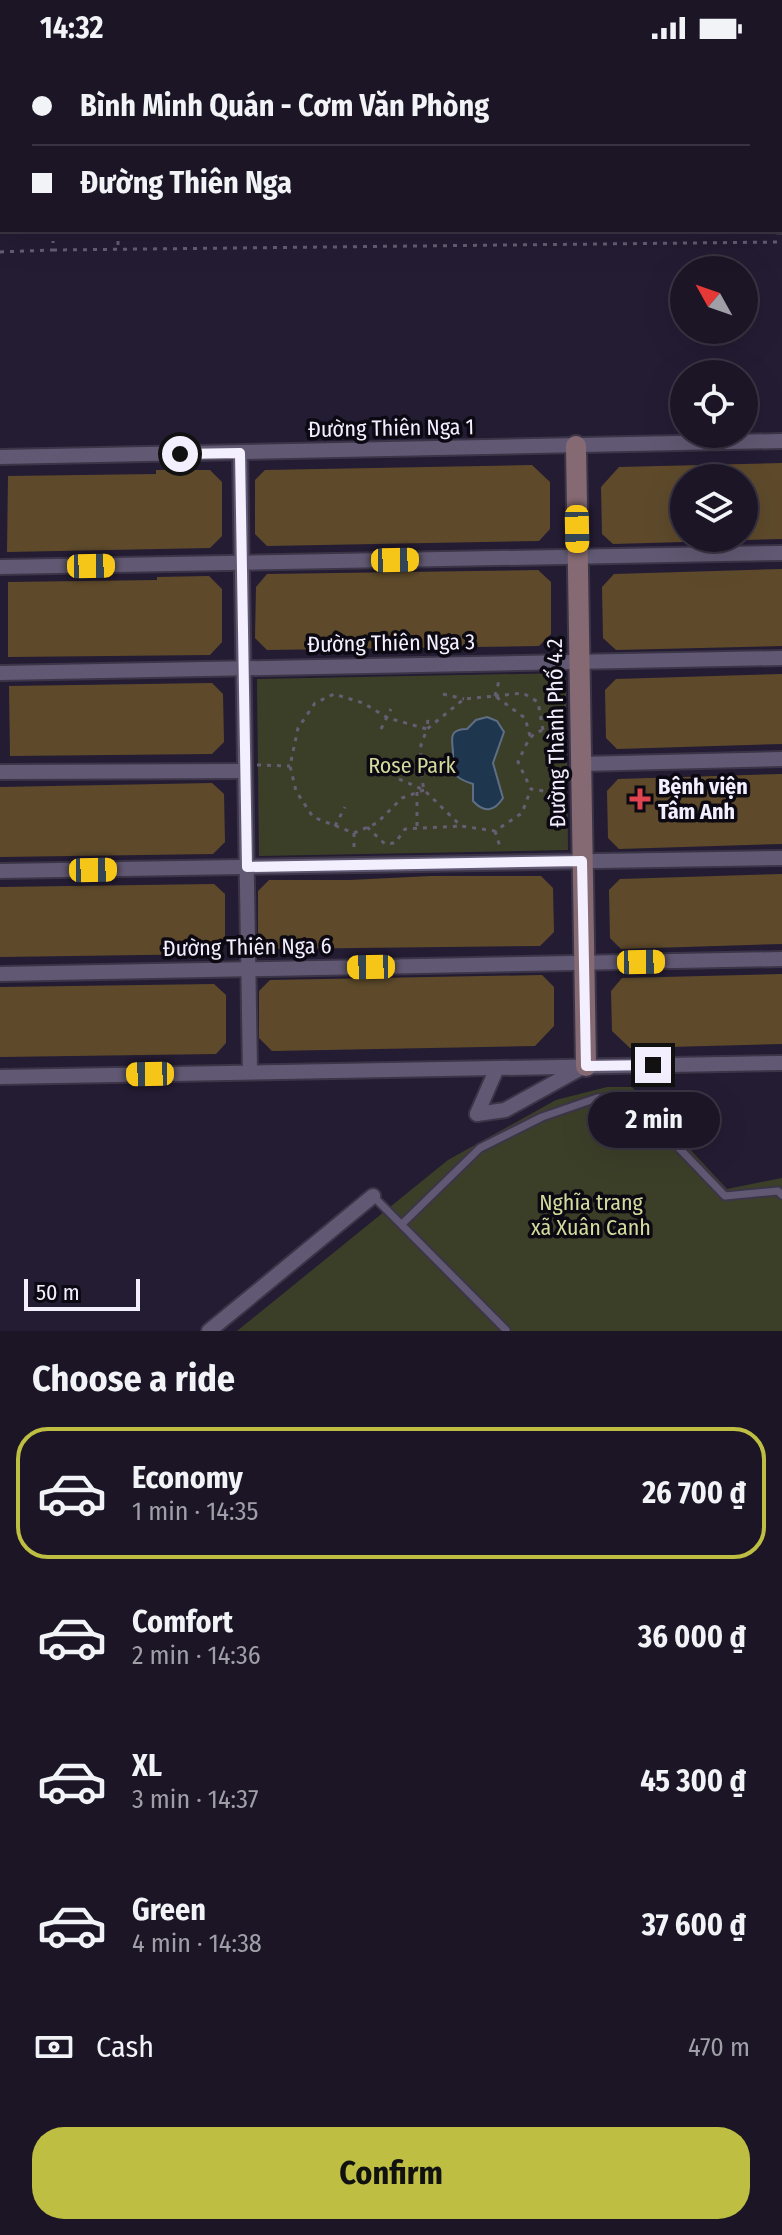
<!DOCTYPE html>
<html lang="en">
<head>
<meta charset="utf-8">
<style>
  :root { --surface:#1b1526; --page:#282232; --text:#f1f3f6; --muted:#a09fa7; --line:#393443; --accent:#bebf42 }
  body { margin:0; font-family:"Fira Sans Condensed",sans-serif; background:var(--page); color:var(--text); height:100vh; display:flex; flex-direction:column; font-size:30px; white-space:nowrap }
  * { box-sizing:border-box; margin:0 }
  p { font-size:26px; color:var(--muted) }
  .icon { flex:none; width:44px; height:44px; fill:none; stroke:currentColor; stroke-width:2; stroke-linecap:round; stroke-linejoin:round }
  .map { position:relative; height:1275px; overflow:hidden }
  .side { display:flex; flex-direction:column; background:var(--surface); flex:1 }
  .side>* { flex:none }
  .guide { position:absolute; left:0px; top:0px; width:782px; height:176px; box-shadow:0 8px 32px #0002,0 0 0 2px var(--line); display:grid; align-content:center; height:176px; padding:0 32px; background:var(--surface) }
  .needle { width:52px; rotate:310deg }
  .tools { position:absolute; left:670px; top:200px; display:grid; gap:16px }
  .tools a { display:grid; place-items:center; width:88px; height:88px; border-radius:50%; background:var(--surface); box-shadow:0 8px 32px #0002,0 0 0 2px var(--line); font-size:40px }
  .scale { position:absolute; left:24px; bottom:20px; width:116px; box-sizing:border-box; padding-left:8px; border:4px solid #f3efff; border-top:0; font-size:22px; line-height:28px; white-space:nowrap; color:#f3efff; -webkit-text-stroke:6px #0c0913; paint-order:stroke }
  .end { position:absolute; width:36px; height:36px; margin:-18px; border:10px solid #f3efff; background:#111; box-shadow:0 0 0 4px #111 }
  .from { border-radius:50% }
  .bubble { position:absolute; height:56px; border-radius:28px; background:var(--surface); box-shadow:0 8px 32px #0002,0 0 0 2px var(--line); font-size:26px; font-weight:700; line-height:56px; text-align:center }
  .car { position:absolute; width:24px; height:48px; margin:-24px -12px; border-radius:10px; box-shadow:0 0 6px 2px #0007; background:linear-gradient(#f5c518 24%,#345 0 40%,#f5c518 0 76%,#345 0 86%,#f5c518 0) }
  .guide b { display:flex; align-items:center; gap:28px; height:76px; font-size:30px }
  .guide b+b { border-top:2px solid var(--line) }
  .guide i { width:20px; height:20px; background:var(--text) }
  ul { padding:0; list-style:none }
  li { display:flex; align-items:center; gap:24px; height:132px; margin:0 16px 12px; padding:0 16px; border:4px solid transparent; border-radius:32px }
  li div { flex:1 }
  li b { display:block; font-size:30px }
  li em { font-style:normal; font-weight:700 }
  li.on { border-color:var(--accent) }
  li>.icon { width:72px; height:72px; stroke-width:1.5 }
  h2 { padding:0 32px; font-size:36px; line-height:96px }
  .pay { display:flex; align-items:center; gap:20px; height:88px; padding:0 32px; font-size:30px }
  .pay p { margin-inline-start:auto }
  .action { display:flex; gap:16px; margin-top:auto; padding:16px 32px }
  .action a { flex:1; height:92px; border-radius:32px; background:var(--accent); color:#111; font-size:32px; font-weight:700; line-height:92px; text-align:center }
  .status { display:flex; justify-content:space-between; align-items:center; height:56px; padding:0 40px; background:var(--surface); direction:ltr }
  .status svg { height:22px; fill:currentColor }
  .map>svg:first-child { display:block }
  .green { fill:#3c3f28 }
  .water { fill:#1e374f; stroke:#5e6e84; stroke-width:2 }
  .building { fill:#5e4a2b }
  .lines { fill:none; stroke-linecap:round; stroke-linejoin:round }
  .lane-casing { stroke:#3c3548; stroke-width:11 }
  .street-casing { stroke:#3c3548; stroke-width:18 }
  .secondary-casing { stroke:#3c3548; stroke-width:24 }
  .highway-casing { stroke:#3c3548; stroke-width:28 }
  .path { stroke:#655e73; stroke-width:3; stroke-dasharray:4 6; stroke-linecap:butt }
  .lane { stroke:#615973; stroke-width:7 }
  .street { stroke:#615973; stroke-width:14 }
  .secondary { stroke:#866a73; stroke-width:20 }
  .highway { stroke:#dc9174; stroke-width:24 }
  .route { stroke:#f3efff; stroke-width:10 }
  .health-dot { fill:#e0444e; stroke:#0c0913; stroke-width:3 }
  .labels { text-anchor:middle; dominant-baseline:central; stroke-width:7; stroke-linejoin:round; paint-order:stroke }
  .street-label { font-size:22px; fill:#f3efff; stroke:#0c0913 }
  .park-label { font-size:22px; fill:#d3db9c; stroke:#0c0913 }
  .poi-label { font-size:22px; font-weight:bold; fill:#f3efff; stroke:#0c0913; text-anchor:start }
</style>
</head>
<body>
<div class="status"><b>14:32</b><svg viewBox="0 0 49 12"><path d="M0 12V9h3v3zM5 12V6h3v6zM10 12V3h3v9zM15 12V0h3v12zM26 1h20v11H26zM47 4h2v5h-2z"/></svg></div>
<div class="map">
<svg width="782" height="1275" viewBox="0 0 782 1275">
  <rect width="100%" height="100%" fill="#241c33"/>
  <g class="green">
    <polygon points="0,0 782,0 782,40 780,2 2,2 0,53"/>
    <polygon points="566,617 568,794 259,800 257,623"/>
    <polygon points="607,1031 632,1031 727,1133 782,1122 782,1275 237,1275 448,1104 556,1044"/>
  </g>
  <g class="water">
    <polygon points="0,0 528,0 528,2 2,2 0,15"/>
    <path d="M487,661l10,4 7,11 -11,31 10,35c-9,14 -19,15 -30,3v-17c-6,-2 -13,-4 -17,-9 -6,-6 -4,-11 -3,-18 1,-14 -8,-28 14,-28l9,-9z"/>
  </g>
  <g class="building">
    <polygon points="782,407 782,483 744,484 744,422 684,422 684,486 613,488 602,478 601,431 619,411"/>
    <polygon points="532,409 550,426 550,473 539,485 267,490 255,478 255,424 265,414"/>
    <polygon points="156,414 210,414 222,426 222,480 210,492 7,496 8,420 156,418"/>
    <polygon points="782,513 782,590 616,594 603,582 602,531 614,518"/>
    <polygon points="538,514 551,526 551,578 539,590 267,594 255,582 256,531 267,518"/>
    <polygon points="209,520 222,533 222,586 210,599 8,601 8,526 157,524 157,521"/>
    <polygon points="782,618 782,688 617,693 606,682 605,634 616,623"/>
    <polygon points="212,627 223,638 224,686 212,698 10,700 9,630"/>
    <polygon points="782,718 782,788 619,793 608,782 607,735 618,723"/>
    <polygon points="212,727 224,738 225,786 213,798 0,801 0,731"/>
    <polygon points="782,818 782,888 621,893 610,882 609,834 620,823"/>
    <polygon points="431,820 541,820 553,832 554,876 540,890 270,893 258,882 258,835 269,824 350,824"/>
    <polygon points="214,828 225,838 225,887 214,898 0,901 0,831"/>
    <polygon points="782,918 782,988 630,992 612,975 611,935 622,922"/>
    <polygon points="542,919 554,931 554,970 535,990 272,995 259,982 259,935 270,924"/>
    <polygon points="214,928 226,939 226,987 216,998 0,1001 0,931"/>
  </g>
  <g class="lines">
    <g class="lane-casing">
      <g id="lane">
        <polyline points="373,1140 506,1274"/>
        <polyline points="402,1168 480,1092 542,1061 597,1042 630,1041 725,1140 778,1135 782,1139"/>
      </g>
    </g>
    <g class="street-casing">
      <g id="street">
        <polyline points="240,397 250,1016"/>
        <polyline points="0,401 782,385"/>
        <polyline points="0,511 782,497"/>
        <polyline points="0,617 782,602"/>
        <polyline points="581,708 782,703"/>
        <polyline points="0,716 245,715"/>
        <polyline points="0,815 782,802"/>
        <polyline points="0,918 782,903"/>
        <polyline points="0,1021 782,1007"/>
        <polyline points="477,1058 505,1054 581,1012"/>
        <polyline points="477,1058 497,1012"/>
        <polyline points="209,1275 373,1140"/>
      </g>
    </g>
    <g class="secondary-casing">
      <polyline id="secondary" points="576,390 586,1010"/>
    </g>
    <g class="highway-casing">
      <g id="highway">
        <polyline points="780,52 782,52"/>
        <polyline points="780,72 782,72"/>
        <polyline points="0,80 2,80"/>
        <polyline points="780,139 782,139"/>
        <polyline points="0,154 2,154"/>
        <polyline points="780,165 782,165"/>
      </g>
    </g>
    <g class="path">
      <polyline points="118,185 118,194"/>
      <polyline points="53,194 781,186"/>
      <polyline points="0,196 53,194 53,185"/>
      <polyline points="443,638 464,643"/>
      <polyline points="495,640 523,637 538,646 543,674"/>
      <polyline points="495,640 500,621"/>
      <polyline points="381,673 391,653"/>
      <polyline points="530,680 525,662 495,640 464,643 427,673 421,689 420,713 424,734 461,770 495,775 522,757 531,733"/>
      <polyline points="257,709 290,710"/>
      <polyline points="420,713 441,712"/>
      <polyline points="399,723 424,734"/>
      <polyline points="424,734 402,742 377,767 354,777 313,761 296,735 290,710 298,672 315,647 334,638 363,647 388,662 427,673 428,662"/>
      <polyline points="417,736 417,772"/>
      <path d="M563,738l-32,-5 -13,-27c14,-30 12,-32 47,-34"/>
      <polyline points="335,770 345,751"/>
      <polyline points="367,771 385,788 395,787 405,773 461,770"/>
      <polyline points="495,775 501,794"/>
      <polyline points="354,777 354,793"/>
    </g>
    <use href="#lane" class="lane"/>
    <use href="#street" class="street"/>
    <use href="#secondary" class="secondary"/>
    <use href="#highway" class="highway"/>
  </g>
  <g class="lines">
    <polyline class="route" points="180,398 240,397 247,811 582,805 586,1010 653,1009"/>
  </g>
  <path class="health-dot" d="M636 731h8v8h8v8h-8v8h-8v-8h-8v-8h8z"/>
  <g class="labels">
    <g class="street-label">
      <text transform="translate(391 372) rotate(-1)">Đường Thiên Nga 1</text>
      <text transform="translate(391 587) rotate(-1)">Đường Thiên Nga 3</text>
      <text transform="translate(556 677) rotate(-91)">Đường Thành Phố 4.2</text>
      <text transform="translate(247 891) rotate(-1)">Đường Thiên Nga 6</text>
    </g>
    <g class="park-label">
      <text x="412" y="709">Rose Park</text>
      <text x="591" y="1146">Nghĩa trang<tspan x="591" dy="25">xã Xuân Canh</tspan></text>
    </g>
    <g class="poi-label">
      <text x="658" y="730">Bệnh viện<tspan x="658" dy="25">Tâm Anh</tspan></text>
    </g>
  </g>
</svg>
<div class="tools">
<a><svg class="needle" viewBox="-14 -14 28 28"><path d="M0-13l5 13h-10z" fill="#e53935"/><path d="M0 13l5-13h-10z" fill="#a09fa7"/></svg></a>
<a><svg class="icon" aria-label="locate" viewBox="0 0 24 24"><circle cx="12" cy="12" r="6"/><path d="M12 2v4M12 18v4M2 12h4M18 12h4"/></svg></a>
<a><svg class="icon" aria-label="layers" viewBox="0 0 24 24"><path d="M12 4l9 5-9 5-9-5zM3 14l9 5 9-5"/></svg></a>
</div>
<div class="scale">50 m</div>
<i class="end from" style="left:180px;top:398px"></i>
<i class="end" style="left:653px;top:1009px"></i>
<div class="bubble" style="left:588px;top:1036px;width:132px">2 min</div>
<i class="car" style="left:577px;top:473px;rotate:179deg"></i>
<i class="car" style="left:395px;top:504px;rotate:89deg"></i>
<i class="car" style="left:91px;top:510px;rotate:89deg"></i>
<i class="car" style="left:93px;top:814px;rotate:89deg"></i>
<i class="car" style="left:641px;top:906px;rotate:89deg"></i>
<i class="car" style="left:371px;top:911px;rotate:269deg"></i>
<i class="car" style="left:150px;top:1018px;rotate:269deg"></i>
<div class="guide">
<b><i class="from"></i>Bình Minh Quán - Cơm Văn Phòng</b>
<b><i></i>Đường Thiên Nga</b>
</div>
</div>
<section class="side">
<h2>Choose a ride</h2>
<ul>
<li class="on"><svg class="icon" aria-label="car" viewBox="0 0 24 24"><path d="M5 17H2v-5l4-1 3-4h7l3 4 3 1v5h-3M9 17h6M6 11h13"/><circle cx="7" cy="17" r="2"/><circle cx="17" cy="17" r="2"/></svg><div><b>Economy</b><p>1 min · 14:35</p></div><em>26 700 ₫</em></li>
<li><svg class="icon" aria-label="car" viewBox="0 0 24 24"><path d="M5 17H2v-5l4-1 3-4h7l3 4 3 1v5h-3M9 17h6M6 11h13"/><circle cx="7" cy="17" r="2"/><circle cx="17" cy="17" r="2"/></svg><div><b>Comfort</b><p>2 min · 14:36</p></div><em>36 000 ₫</em></li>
<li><svg class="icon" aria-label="car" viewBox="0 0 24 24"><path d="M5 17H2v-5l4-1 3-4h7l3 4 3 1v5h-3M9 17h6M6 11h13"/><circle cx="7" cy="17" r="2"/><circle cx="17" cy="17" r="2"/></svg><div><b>XL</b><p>3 min · 14:37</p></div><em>45 300 ₫</em></li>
<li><svg class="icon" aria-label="car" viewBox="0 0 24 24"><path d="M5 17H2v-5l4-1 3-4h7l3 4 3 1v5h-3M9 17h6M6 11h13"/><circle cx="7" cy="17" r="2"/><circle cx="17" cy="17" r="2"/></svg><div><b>Green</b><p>4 min · 14:38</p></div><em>37 600 ₫</em></li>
</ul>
<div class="pay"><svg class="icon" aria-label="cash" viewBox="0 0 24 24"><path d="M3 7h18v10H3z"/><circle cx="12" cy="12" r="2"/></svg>Cash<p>470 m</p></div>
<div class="action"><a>Confirm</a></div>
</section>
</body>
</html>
